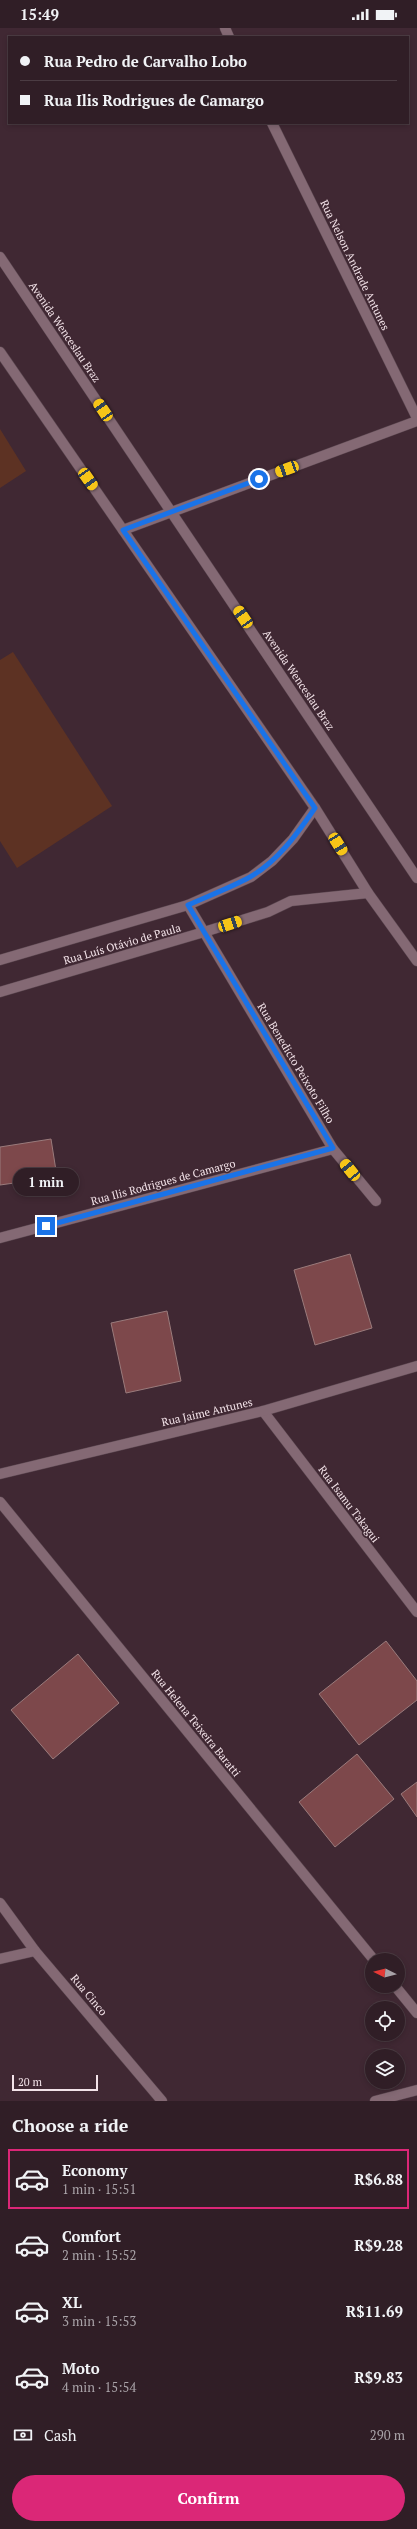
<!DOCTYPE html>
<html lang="en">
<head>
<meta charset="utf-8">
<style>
  :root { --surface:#301e26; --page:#38272e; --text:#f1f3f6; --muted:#a8a2a7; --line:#4b3c43; --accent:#db2777 }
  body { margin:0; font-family:"PT Serif",serif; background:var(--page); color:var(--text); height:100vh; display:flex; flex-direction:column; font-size:15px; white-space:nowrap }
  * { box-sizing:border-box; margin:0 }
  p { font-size:13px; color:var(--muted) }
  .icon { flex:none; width:22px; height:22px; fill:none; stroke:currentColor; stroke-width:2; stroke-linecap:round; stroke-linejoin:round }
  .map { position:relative; height:2073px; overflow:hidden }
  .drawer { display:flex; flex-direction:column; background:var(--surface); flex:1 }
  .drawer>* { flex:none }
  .top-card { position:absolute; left:8px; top:8px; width:401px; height:88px; border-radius:0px; box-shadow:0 2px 6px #0003,0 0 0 1px var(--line); display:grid; align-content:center; height:88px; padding:0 12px; background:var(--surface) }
  .needle { width:26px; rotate:276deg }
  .controls { position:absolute; left:365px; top:1925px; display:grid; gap:8px }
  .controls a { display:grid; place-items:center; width:40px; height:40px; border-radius:50%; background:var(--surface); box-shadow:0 2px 6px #0003,0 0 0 1px var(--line); font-size:20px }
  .scale { position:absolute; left:12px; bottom:10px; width:86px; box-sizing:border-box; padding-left:4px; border:2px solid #f3e3e9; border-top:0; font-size:11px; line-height:14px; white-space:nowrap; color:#f3e3e9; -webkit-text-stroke:3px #402833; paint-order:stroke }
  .end { position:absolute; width:18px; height:18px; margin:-9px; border:5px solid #1a73e8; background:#fff; box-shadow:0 0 0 2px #fff }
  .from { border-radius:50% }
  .bubble { position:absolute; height:28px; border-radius:14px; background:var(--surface); box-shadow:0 2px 6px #0003,0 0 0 1px var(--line); font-size:13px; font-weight:600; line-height:28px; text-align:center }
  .car { position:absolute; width:12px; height:24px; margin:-12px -6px; border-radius:5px; box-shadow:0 0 3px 1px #0007; background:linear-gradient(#f5c518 24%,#345 0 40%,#f5c518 0 76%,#345 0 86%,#f5c518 0) }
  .top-card b { display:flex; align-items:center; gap:14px; height:38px; font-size:15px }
  .top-card b+b { border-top:1px solid var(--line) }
  .top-card i { width:10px; height:10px; background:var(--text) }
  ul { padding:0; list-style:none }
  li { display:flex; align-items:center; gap:12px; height:60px; margin:0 8px 6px; padding:0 4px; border:2px solid transparent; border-radius:0px }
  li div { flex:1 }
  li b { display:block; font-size:15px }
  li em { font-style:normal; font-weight:600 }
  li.selected { border-color:var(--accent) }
  li>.icon { width:36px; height:36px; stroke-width:1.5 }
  h2 { padding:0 12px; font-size:18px; line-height:48px }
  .pay { display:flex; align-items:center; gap:10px; height:44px; padding:0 12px; font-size:15px }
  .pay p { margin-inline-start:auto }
  .action { display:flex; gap:8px; margin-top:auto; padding:8px 12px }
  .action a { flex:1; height:46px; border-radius:24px; background:var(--accent); color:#fff; font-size:16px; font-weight:600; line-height:46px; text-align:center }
  .status { display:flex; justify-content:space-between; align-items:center; height:28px; padding:0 20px; background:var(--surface); direction:ltr }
  .status svg { height:11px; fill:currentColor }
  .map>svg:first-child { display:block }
  .green { fill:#5d3223 }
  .building { fill:#7d484b; stroke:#9a7b7c }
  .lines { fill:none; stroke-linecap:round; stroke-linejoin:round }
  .minor-casing { stroke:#5b4750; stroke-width:11 }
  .secondary-casing { stroke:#5b4750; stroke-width:11 }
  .minor { stroke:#846974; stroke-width:10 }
  .secondary { stroke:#846974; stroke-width:10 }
  .route { stroke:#1a73e8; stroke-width:5 }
  .labels { text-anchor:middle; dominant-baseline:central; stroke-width:3.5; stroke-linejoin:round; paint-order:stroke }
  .street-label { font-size:11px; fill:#f3e3e9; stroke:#402833 }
</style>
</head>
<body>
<div class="status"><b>15:49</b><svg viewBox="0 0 49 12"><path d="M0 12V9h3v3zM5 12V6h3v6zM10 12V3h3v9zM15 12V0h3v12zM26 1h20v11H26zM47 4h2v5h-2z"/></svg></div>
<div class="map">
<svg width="417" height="2073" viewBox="0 0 417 2073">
  <rect width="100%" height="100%" fill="#402833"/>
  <g class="green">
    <polygon points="0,401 26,443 0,460"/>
    <polygon points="13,624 112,778 17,840 0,813 0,632"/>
  </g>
  <g class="building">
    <polygon points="51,1111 57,1149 0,1157 0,1119"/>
    <polygon points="350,1226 372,1300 315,1317 294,1242"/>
    <polygon points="167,1283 181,1353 126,1365 111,1295"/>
    <polygon points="386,1613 417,1653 417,1672 359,1717 319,1666"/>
    <polygon points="78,1626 119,1675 53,1731 11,1682"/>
    <polygon points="357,1726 394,1771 335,1819 299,1774"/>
    <polygon points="417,1754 417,1789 401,1766"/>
  </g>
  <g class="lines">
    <g class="minor-casing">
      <g id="minor">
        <polyline points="225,0 229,9"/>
        <polyline points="272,95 417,390"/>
        <polyline points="123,502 417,393"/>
        <polyline points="188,877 333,1121 376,1173"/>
        <polyline points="0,932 188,877 251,849 272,833 293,811 315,780"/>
        <polyline points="0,964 204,904 268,884 291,873 368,865"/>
        <polyline points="0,1210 333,1121"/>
        <polyline points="263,1383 417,1584"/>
        <polyline points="0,1446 263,1383 417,1338"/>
        <polyline points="0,1474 374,1932"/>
        <polyline points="0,1875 35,1923 162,2073"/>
        <polyline points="0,1931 35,1923"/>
        <polyline points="395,1958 417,1985"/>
        <polyline points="375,2073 417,2062"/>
      </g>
    </g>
    <g class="secondary-casing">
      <g id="secondary">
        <polyline points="0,229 417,850"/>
        <polyline points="0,324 315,780 368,865 417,933"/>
      </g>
    </g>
    <use href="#minor" class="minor"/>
    <use href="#secondary" class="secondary"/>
  </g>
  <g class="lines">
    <path class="route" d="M46,1198l287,-78 -145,-243c20,-9 42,-17 62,-28 28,-16 47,-43 65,-69l-192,-278 136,-51"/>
  </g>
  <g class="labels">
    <g class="street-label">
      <text transform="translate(355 237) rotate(64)">Rua Nelson Andrade Antunes</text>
      <text transform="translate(65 304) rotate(56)">Avenida Wenceslau Braz</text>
      <text transform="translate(299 652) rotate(56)">Avenida Wenceslau Braz</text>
      <text transform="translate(122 916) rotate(-16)">Rua Luís Otávio de Paula</text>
      <text transform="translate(296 1035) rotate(59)">Rua Benedicto Peixoto Filho</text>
      <text transform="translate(163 1154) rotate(-15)">Rua Ilis Rodrigues de Camargo</text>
      <text transform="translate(207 1384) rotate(-13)">Rua Jaime Antunes</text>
      <text transform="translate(349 1476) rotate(53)">Rua Isamu Takagui</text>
      <text transform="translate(196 1695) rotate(51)">Rua Helena Teixeira Baratti</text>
      <text transform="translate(89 1967) rotate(50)">Rua Cinco</text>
    </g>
  </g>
</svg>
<div class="controls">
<a><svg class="needle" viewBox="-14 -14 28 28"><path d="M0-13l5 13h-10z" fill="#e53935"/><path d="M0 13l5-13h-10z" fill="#a8a2a7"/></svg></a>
<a><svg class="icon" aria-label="locate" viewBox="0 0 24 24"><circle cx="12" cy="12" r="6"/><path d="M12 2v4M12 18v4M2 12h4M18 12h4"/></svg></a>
<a><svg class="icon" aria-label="layers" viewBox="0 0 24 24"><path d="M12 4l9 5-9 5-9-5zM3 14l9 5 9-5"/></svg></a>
</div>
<div class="scale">20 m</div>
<i class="end from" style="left:259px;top:451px"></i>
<i class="end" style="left:46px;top:1198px"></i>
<div class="bubble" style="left:13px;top:1140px;width:66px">1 min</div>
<i class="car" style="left:103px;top:382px;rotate:326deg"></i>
<i class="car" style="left:287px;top:441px;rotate:250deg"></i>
<i class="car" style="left:88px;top:451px;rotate:145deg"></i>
<i class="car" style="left:243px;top:589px;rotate:326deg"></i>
<i class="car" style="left:338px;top:816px;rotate:148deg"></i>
<i class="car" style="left:230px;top:896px;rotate:72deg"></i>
<i class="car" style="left:350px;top:1142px;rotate:321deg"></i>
<div class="top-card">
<b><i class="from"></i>Rua Pedro de Carvalho Lobo</b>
<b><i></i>Rua Ilis Rodrigues de Camargo</b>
</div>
</div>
<section class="drawer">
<h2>Choose a ride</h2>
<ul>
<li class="selected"><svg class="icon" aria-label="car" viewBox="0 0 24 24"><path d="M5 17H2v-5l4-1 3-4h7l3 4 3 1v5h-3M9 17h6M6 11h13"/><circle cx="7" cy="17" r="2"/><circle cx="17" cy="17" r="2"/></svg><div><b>Economy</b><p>1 min · 15:51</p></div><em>R$6.88</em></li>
<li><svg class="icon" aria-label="car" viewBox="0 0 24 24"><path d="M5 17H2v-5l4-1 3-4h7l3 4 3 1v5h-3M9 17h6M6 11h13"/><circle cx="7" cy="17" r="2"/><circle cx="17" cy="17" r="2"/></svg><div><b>Comfort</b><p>2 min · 15:52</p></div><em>R$9.28</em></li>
<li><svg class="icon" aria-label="car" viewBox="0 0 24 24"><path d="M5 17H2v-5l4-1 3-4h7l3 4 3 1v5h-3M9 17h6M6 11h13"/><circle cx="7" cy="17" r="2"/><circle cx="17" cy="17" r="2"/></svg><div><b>XL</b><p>3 min · 15:53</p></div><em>R$11.69</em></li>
<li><svg class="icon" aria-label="car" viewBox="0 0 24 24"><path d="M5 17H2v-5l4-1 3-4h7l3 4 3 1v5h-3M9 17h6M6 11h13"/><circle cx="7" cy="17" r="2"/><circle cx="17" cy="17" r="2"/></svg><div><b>Moto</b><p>4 min · 15:54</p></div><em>R$9.83</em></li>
</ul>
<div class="pay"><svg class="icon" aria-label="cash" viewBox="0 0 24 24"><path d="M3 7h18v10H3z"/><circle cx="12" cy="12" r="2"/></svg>Cash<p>290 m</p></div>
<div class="action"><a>Confirm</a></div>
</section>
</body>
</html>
